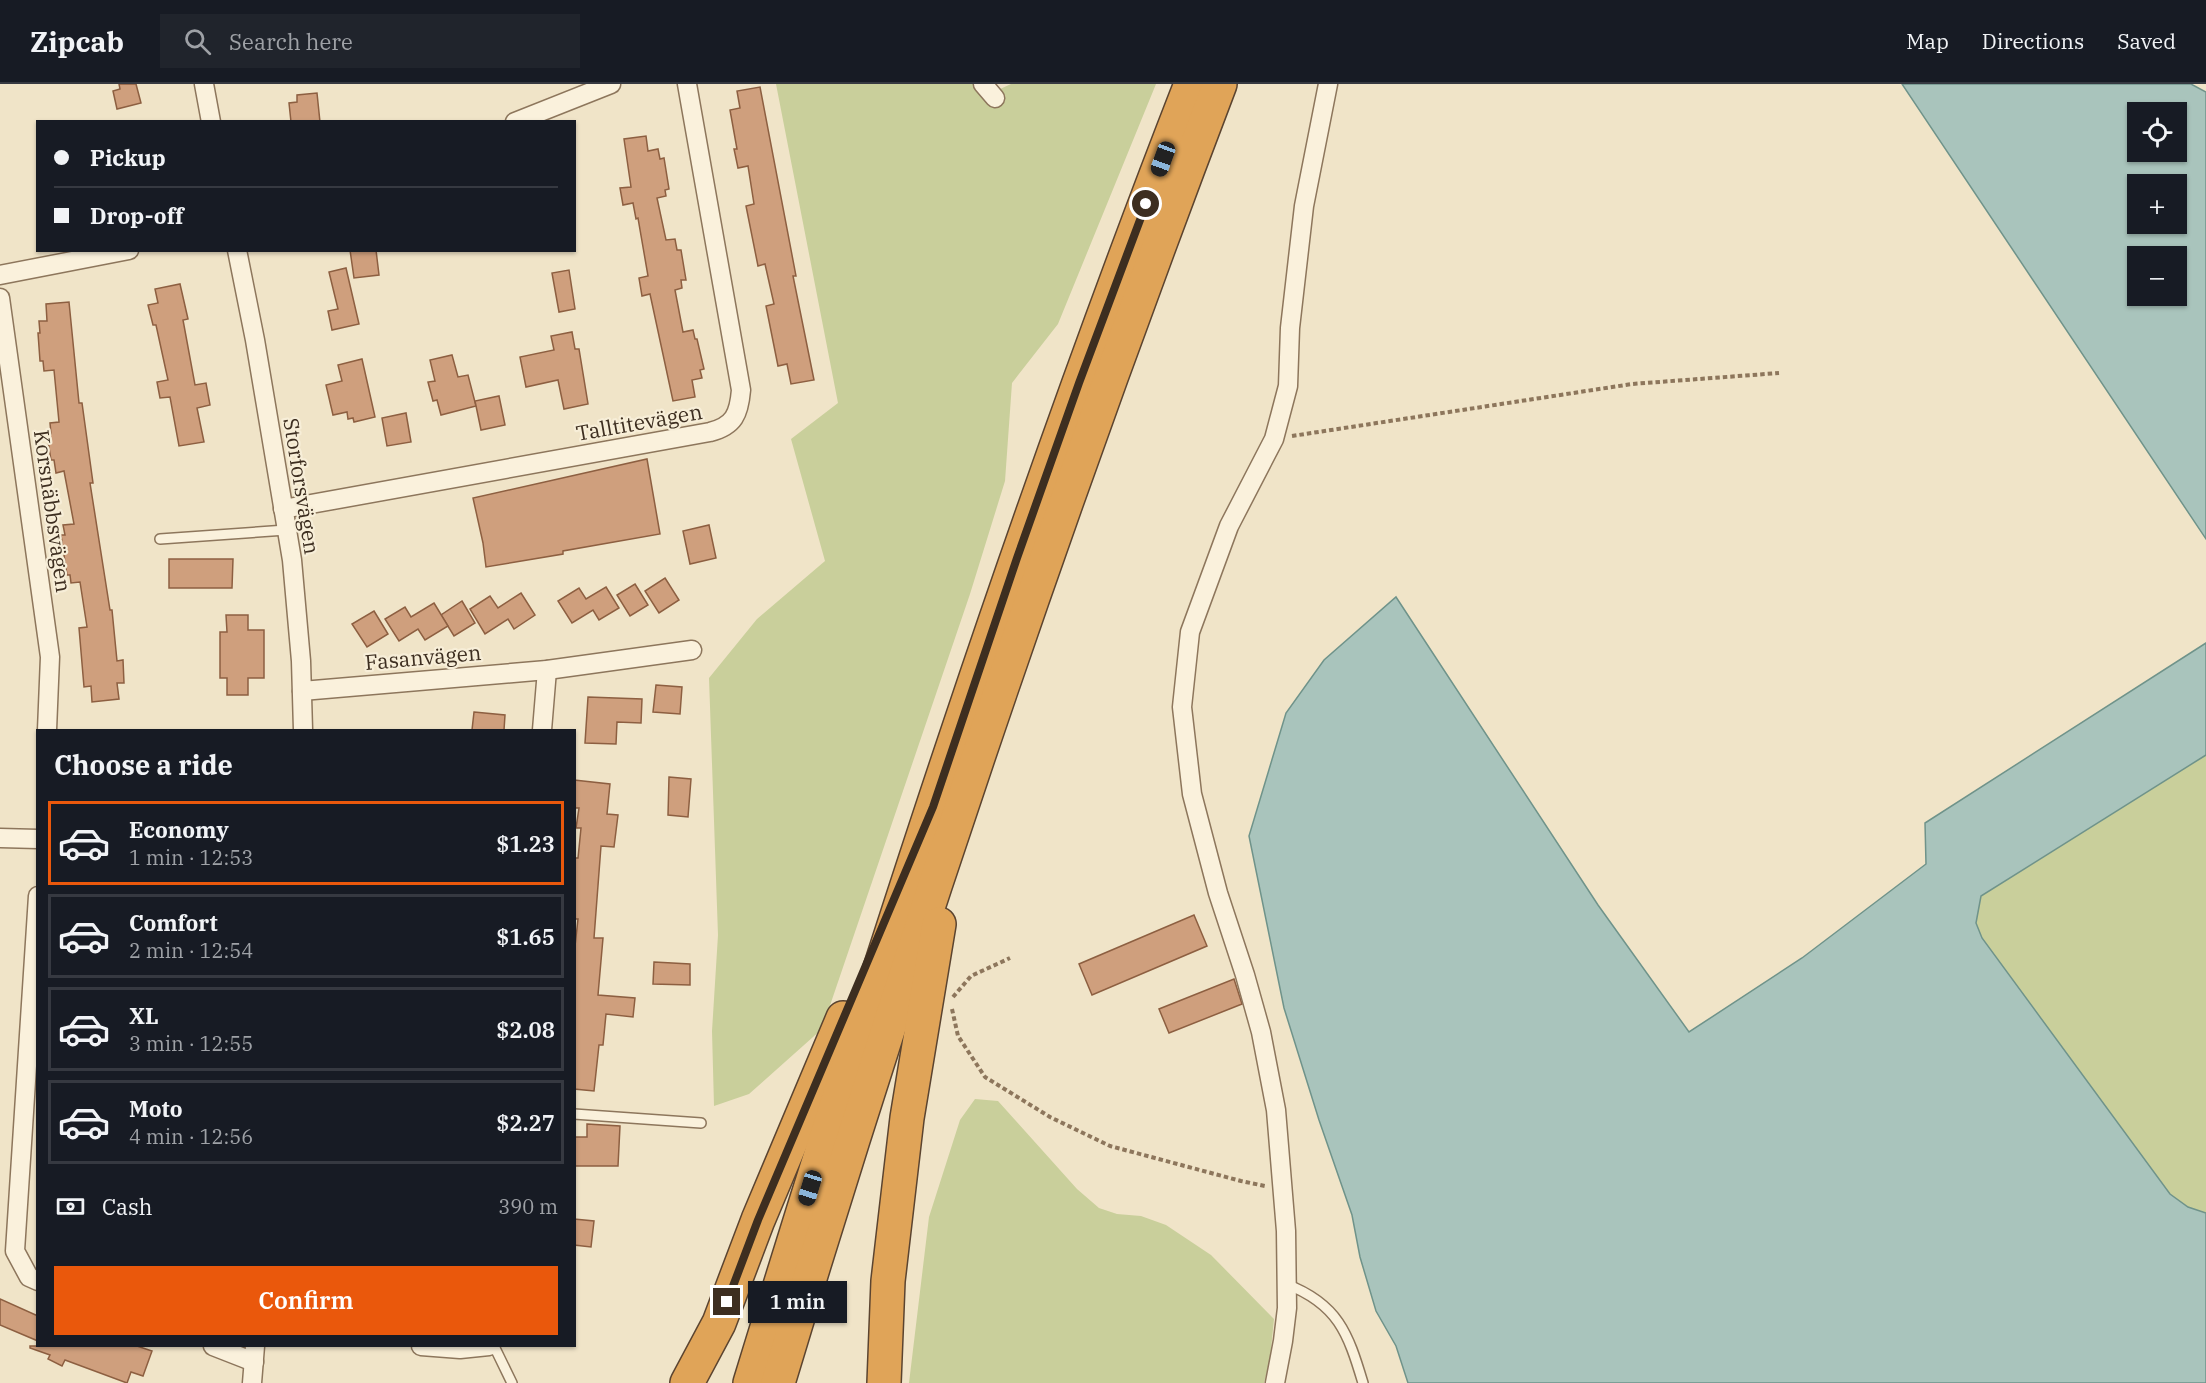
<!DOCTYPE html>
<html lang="en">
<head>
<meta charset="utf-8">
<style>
  :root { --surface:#171b24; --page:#20242c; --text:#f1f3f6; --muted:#9ea1a6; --line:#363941; --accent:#ea580c }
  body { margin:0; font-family:"IBM Plex Serif",serif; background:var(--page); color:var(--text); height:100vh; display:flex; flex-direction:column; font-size:22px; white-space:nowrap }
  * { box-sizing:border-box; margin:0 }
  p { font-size:20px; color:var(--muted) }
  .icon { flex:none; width:33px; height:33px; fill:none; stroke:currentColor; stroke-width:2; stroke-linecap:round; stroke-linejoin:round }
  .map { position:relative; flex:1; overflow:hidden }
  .sheet { position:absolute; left:36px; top:645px; width:540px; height:618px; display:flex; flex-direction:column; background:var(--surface); border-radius:0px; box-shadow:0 2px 4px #0004 }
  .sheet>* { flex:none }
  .banner { position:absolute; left:36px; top:36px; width:540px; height:132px; border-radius:0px; box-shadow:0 2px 4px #0004; display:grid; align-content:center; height:132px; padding:0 18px; background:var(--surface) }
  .tools { position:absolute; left:2127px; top:18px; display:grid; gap:12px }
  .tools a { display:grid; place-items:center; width:60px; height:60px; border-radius:0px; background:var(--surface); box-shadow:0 2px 4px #0004; font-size:30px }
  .end { position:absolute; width:27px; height:27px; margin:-14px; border:8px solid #3d2e20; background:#fff; box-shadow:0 0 0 3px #fff }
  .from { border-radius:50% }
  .bubble { position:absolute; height:42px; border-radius:0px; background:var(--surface); box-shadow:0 2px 4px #0004; font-size:20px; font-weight:600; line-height:42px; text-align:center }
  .car { position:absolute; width:18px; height:36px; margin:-18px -9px; border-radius:8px; box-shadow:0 0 4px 2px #0007; background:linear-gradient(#222 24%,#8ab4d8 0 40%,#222 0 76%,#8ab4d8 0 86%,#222 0) }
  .banner b { display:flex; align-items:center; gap:21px; height:57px; font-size:22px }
  .banner b+b { border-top:2px solid var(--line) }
  .banner i { width:15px; height:15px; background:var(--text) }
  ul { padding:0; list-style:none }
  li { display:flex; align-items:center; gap:18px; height:84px; margin:0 12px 9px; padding:0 6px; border:3px solid var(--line); border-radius:0px }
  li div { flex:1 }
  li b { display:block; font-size:22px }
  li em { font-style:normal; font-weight:600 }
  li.on { border-color:var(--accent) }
  li>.icon { width:54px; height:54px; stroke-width:1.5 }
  h2 { padding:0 18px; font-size:27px; line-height:72px }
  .pay { display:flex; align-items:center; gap:15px; height:66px; padding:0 18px; font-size:22px }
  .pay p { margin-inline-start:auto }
  .button { display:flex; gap:12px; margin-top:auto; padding:12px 18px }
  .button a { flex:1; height:69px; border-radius:0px; background:var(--accent); color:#fff; font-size:24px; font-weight:600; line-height:69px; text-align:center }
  header { display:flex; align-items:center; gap:36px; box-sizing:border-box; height:84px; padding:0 30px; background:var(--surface); border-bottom:2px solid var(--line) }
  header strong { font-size:28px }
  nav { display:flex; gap:33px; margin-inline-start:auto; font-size:21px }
  .search { width:420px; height:54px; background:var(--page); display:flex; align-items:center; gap:15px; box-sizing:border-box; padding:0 21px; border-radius:0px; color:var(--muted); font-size:22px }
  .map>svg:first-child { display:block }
  .green { fill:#c9cf9b }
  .water { fill:#a9c4bc; stroke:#6f938a; stroke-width:1.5; fill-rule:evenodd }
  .building { fill:#cf9f7d; stroke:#8d5f41; stroke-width:1.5 }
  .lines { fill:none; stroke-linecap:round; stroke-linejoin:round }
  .lane-casing { stroke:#8d765c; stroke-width:12 }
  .street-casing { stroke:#8d765c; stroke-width:21 }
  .highway-casing { stroke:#5b4430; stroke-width:36 }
  .path { stroke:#8d765c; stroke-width:4; stroke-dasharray:4.5 3; stroke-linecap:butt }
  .lane { stroke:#faf1dc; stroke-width:9 }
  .street { stroke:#faf1dc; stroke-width:18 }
  .highway { stroke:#e0a458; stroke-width:33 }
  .route { stroke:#3d2e20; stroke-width:8 }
  .labels { text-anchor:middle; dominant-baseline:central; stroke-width:4.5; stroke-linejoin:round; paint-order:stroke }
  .street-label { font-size:21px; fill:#3d2e20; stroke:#f7eed8 }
</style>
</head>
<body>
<header>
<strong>Zipcab</strong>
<div class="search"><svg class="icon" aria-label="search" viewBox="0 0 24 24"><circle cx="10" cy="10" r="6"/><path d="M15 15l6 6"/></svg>Search here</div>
<nav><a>Map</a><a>Directions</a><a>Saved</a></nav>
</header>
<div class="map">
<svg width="2206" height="1299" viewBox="0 0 2206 1299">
  <rect width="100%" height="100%" fill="#f0e4c8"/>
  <g class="green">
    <polygon points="776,0 993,0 998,6 1011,0 1156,0 1058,240 1012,299 1005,397 970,510 822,945 749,1010 714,1022 712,947 718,851 709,594 757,535 825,477 791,355 838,319"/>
    <polygon points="2206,671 2206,1129 2205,1130 2188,1123 2170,1110 1982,854 1976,839 1981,812"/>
    <polygon points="975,1015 998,1017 1077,1105 1099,1124 1117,1130 1141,1132 1166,1141 1211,1171 1274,1235 1270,1275 1264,1299 909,1299 929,1133 960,1036"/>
  </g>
  <g class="water">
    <path d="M1902,0h289l15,8v447zM2138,28h38v40h-38zM2138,100h38v40h-38zM2138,172h38v40h-38z"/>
    <polygon points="1396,513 1598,821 1689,948 1802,874 1926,780 1925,739 2206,559 2206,671 1981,812 1976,839 1982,854 2170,1110 2188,1123 2206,1129 2206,1299 1408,1299 1396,1262 1376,1227 1360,1173 1352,1131 1319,1036 1284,924 1249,752 1286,629 1324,576"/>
  </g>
  <g class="building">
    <polygon points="119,0 136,0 141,19 117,25 113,7 120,5"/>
    <polygon points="760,3 796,192 793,192 814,296 791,300 787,280 778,282 766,222 774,220 765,180 758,182 746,122 754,120 748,82 738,84 734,65 737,65 730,26 740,24 737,7"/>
    <polygon points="317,9 320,38 291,38 289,19 297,18 297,11"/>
    <polygon points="646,52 648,67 658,65 660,75 664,74 669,105 665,106 666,112 657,114 666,156 675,155 677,166 681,166 686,196 681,196 682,204 675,206 683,248 693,246 695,255 697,255 704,285 700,286 702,294 692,296 695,313 673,317 650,210 642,212 639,194 648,192 638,134 636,135 633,119 623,121 620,104 631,103 624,55"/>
    <polygon points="350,166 376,166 379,191 354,194"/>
    <polygon points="346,184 359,240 332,246 328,227 338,225 329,188"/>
    <polygon points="569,186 575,225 559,228 552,189"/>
    <polygon points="180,200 188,235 183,236 195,301 206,299 210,321 197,324 204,358 179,362 170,313 160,314 157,298 168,296 156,241 153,241 148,221 158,219 155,205"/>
    <polygon points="69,218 79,319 82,319 93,399 90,399 110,526 112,526 117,577 123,576 124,599 117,599 119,615 92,618 91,602 84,603 79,544 87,543 80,498 71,499 70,491 67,491 61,451 65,451 63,441 74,440 64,387 56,389 54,376 51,376 47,351 51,350 50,339 59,338 54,286 44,287 43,277 40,277 38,249 40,249 39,237 47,237 46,220"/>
    <polygon points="572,248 575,265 579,265 588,320 564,325 558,296 526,303 520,273 554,266 551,252"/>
    <polygon points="452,271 458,293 468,291 476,322 441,331 437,316 433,317 428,298 435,297 430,276"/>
    <polygon points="362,275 375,333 354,338 353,334 348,335 347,328 333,331 326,301 342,297 338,281"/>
    <polygon points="499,312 505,341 481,346 475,317"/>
    <polygon points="406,329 411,358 387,362 382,334"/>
    <polygon points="647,375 660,450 563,467 563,470 486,483 483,459 473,414"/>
    <polygon points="709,441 716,474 690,480 683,447"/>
    <polygon points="169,475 233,475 232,504 169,504"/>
    <polygon points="665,494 679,516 659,529 645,507"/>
    <polygon points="635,500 648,521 630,532 617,511"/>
    <polygon points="606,503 619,524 599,536 593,526 572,539 558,517 579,504 586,515"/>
    <polygon points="521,509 535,531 514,545 508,535 485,550 470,525 490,512 498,524"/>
    <polygon points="462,517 475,539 454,552 441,531"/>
    <polygon points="434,519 448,542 425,556 418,545 399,557 385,535 405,523 411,533"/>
    <polygon points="374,527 388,550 367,563 352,540"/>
    <polygon points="226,531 248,531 248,546 264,546 264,594 248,594 248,611 227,611 227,594 220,594 220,548 227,548"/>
    <polygon points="656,601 682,603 680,630 653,628"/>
    <polygon points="588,613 642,615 641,639 617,638 616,660 585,659"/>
    <polygon points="474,628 505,631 504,646 472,646"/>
    <polygon points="669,693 691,695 688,733 668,731"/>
    <polygon points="574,696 610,700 607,730 618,731 614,763 601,762 594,854 603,854 598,911 635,914 633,933 606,930 603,961 599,961 594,1007 574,1005 574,871 578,835 574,835 574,774 578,774 581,744 576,744 579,724 574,724"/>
    <polygon points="1194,831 1207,862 1092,911 1079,880"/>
    <polygon points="654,878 690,880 690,901 653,900"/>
    <polygon points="1234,895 1242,920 1169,949 1159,925"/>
    <polygon points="587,1040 620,1042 618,1082 574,1082 574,1053 587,1053"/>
    <polygon points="574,1135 594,1137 591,1163 574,1161"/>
    <polygon points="0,1215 38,1232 38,1257 0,1241"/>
    <polygon points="30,1262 137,1262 152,1267 143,1292 131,1288 127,1299 65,1276 62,1282 48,1275 50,1271 30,1264"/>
  </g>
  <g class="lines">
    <g class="lane-casing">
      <g id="lane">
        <polyline points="160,455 286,446"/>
        <polyline points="574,1030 701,1039"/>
        <path d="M1286,1200c52,20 62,49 77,99"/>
        <polyline points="494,1262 512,1299"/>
      </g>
    </g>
    <g class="street-casing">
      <g id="street">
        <polyline points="204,0 211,38"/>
        <polyline points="983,0 995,14"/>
        <polyline points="515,38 611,0"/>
        <polyline points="237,166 255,256 292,476 301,577 303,646"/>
        <polyline points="0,191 129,166"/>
        <polyline points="0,214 50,573 47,646"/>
        <path d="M283,425l427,-77c24,-6 29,-18 31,-42l-54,-306"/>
        <polyline points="302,607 547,586 692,566"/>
        <polyline points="542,646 547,586"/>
        <polyline points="0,754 38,755"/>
        <polyline points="38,812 15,1167 29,1193 38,1197"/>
        <polyline points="213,1262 254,1278"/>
        <polyline points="421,1262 460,1265 489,1262"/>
        <polyline points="252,1299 255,1262"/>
        <polyline points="1275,1299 1283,1257 1287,1224 1286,1147 1276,1026 1261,948 1245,891 1218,809 1192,710 1182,623 1190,548 1229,442 1274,355 1288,302 1290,244 1304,122 1328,0"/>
      </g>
    </g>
    <g class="highway-casing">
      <g id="highway">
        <polyline points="687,1299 719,1239 758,1136 843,934"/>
        <path d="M750,1299c134,-437 275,-873 441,-1299"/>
        <path d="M778,1299c132,-438 279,-871 442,-1299"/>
        <polyline points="884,1299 888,1197 907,1034 939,840"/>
      </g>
    </g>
    <g class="path">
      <polyline points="1292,352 1632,300 1779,289"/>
      <polyline points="953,913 971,892 1010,874"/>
      <polyline points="952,925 958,952 985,993 1050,1033 1110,1062 1241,1097 1265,1102"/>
    </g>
    <use href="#lane" class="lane"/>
    <use href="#street" class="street"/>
    <use href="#highway" class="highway"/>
  </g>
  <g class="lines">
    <polyline class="route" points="727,1218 758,1136 933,723 1017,474 1079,299 1146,120"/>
  </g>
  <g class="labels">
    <g class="street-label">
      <text transform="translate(639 338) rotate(-10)">Talltitevägen</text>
      <text transform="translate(302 402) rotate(81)">Storforsvägen</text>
      <text transform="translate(53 427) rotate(82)">Korsnäbbsvägen</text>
      <text transform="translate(423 573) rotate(-5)">Fasanvägen</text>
    </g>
  </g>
</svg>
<div class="tools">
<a><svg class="icon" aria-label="locate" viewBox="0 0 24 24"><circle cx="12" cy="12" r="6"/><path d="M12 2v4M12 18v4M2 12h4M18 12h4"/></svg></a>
<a>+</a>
<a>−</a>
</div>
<i class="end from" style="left:1146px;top:120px"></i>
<i class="end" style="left:727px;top:1218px"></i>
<div class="bubble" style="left:748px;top:1197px;width:99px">1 min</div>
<i class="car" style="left:1163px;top:75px;rotate:200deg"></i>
<i class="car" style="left:810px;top:1104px;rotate:197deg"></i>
<div class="banner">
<b><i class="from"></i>Pickup</b>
<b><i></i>Drop-off</b>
</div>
<section class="sheet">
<h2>Choose a ride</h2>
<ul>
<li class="on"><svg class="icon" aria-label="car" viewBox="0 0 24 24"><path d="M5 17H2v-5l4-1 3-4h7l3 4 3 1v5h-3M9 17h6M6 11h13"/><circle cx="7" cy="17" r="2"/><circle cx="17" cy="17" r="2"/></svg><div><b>Economy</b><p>1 min · 12:53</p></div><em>$1.23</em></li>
<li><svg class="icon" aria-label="car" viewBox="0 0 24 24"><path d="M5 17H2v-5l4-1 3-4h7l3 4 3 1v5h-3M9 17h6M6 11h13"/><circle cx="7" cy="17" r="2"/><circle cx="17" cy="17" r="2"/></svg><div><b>Comfort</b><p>2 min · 12:54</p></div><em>$1.65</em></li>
<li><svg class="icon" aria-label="car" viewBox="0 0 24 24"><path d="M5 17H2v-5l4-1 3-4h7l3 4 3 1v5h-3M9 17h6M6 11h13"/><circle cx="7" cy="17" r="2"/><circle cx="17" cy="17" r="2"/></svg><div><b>XL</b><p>3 min · 12:55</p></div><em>$2.08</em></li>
<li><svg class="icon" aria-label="car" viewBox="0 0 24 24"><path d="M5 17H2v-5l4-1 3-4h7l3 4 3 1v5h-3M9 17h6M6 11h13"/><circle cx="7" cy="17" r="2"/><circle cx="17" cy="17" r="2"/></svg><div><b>Moto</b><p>4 min · 12:56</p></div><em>$2.27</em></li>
</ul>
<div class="pay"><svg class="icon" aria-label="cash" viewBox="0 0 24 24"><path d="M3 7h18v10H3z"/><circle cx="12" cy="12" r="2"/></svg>Cash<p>390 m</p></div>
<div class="button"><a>Confirm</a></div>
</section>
</div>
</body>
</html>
